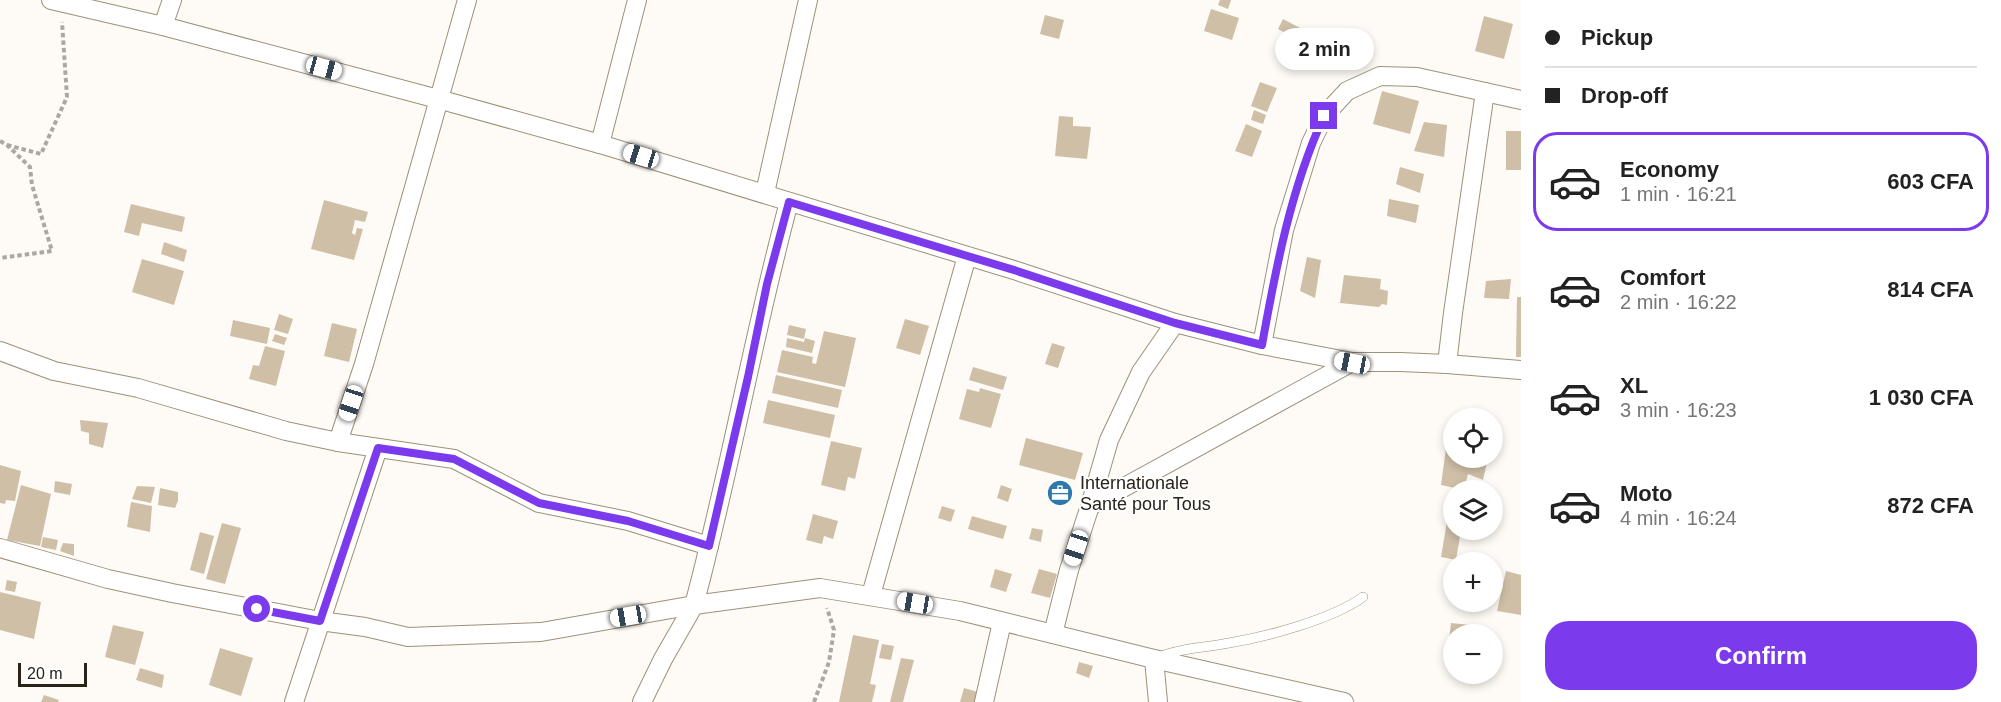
<!DOCTYPE html>
<html lang="en">
<head>
<meta charset="utf-8">
<style>
  :root { --surface:#fff; --page:#f2f2f2; --text:#222; --muted:#767676; --line:#e0e0e0; --accent:#7c3aed }
  body { margin:0; font-family:Helvetica,sans-serif; background:var(--page); color:var(--text); height:100vh; display:flex; flex-direction:column; font-size:22px; white-space:nowrap }
  * { box-sizing:border-box; margin:0 }
  p { font-size:20px; color:var(--muted) }
  .icon { flex:none; width:33px; height:33px; fill:none; stroke:currentColor; stroke-width:2; stroke-linecap:round; stroke-linejoin:round }
  .map { position:relative; flex:1; overflow:hidden }
  .side { display:flex; flex-direction:column; background:var(--surface); width:480px }
  .side>* { flex:none }
  .hud { display:grid; align-content:center; height:132px; padding:0 24px; background:var(--surface) }
  .controls { position:absolute; left:1443px; top:408px; display:grid; gap:12px }
  .controls a { display:grid; place-items:center; width:60px; height:60px; border-radius:50%; background:var(--surface); box-shadow:0 3px 9px #0003; font-size:30px }
  .scale { position:absolute; left:18px; bottom:15px; width:69px; box-sizing:border-box; padding-left:6px; border:3px solid #292319; border-top:0; font-size:16px; line-height:21px; white-space:nowrap; color:#292319; -webkit-text-stroke:4px #fff; paint-order:stroke }
  .end { position:absolute; width:27px; height:27px; margin:-14px; border:8px solid #7c3aed; background:#fff; box-shadow:0 0 0 3px #fff }
  .from { border-radius:50% }
  .bubble { position:absolute; height:42px; border-radius:21px; background:var(--surface); box-shadow:0 3px 9px #0003; font-size:20px; font-weight:700; line-height:42px; text-align:center }
  .car { position:absolute; width:18px; height:36px; margin:-18px -9px; border-radius:8px; box-shadow:0 0 4px 2px #0007; background:linear-gradient(#fff 24%,#345 0 40%,#fff 0 76%,#345 0 86%,#fff 0) }
  .hud b { display:flex; align-items:center; gap:21px; height:57px; font-size:22px }
  .hud b+b { border-top:2px solid var(--line) }
  .hud i { width:15px; height:15px; background:var(--text) }
  ul { padding:0; list-style:none }
  li { display:flex; align-items:center; gap:18px; height:99px; margin:0 12px 9px; padding:0 12px; border:3px solid transparent; border-radius:24px }
  li div { flex:1 }
  li b { display:block; font-size:22px }
  li em { font-style:normal; font-weight:700 }
  li.on { border-color:var(--accent) }
  li>.icon { width:54px; height:54px; stroke-width:1.5 }
  .button { display:flex; gap:12px; margin-top:auto; padding:12px 24px }
  .button a { flex:1; height:69px; border-radius:24px; background:var(--accent); color:#fff; font-size:24px; font-weight:700; line-height:69px; text-align:center }
  main { display:flex; flex:1; min-height:0 }
  .map>svg:first-child { display:block }
  .building { fill:#cfbfa7 }
  .lines { fill:none; stroke-linecap:round; stroke-linejoin:round }
  .lane-casing { stroke:#9f9078; stroke-width:10 }
  .street-casing { stroke:#9f9078; stroke-width:20 }
  .path { stroke:#aca8a1; stroke-width:4; stroke-dasharray:4.5 3; stroke-linecap:butt }
  .lane { stroke:#fff; stroke-width:9 }
  .street { stroke:#fff; stroke-width:18 }
  .route { stroke:#7c3aed; stroke-width:8 }
  .labels { text-anchor:middle; dominant-baseline:central; stroke-width:4.5; stroke-linejoin:round; paint-order:stroke }
  .poi-label { font-size:18px; fill:#292319; stroke:#fff; text-anchor:start }
</style>
</head>
<body>
<main>
<div class="map">
<svg width="1521" height="702" viewBox="0 0 1521 702">
  <rect width="100%" height="100%" fill="#fefbf6"/>
  <g class="building">
    <polygon points="1220,0 1231,0 1228,9 1218,5"/>
    <polygon points="1211,9 1239,18 1232,40 1204,31"/>
    <polygon points="1045,15 1064,20 1059,39 1040,34"/>
    <polygon points="1484,16 1513,24 1504,59 1475,51"/>
    <polygon points="1283,19 1300,28 1294,38 1278,29"/>
    <polygon points="1260,82 1277,88 1267,112 1251,106"/>
    <polygon points="1382,91 1419,101 1410,134 1373,124"/>
    <polygon points="1254,110 1266,115 1263,124 1251,120"/>
    <polygon points="1059,116 1073,117 1073,126 1091,127 1087,159 1055,156"/>
    <polygon points="1424,122 1447,125 1444,157 1414,151"/>
    <polygon points="1246,124 1262,131 1252,157 1235,151"/>
    <rect x="1506" y="131" width="15" height="39"/>
    <polygon points="1400,167 1424,174 1420,193 1396,184"/>
    <polygon points="1389,199 1419,205 1416,223 1387,216"/>
    <polygon points="324,200 368,212 365,222 355,220 352,233 355,235 357,228 363,229 354,260 311,249"/>
    <polygon points="131,204 185,217 182,232 142,223 139,236 124,232"/>
    <polygon points="164,242 187,250 184,262 161,254"/>
    <polygon points="1307,257 1321,260 1315,298 1300,291"/>
    <polygon points="142,259 184,271 174,305 132,292"/>
    <polygon points="1344,275 1381,279 1380,289 1388,291 1387,305 1382,304 1379,307 1340,303"/>
    <polygon points="1511,279 1509,299 1484,298 1486,281"/>
    <polygon points="1517,297 1521,297 1521,357 1516,357"/>
    <polygon points="279,314 293,319 288,334 274,330"/>
    <polygon points="905,319 929,326 920,355 896,348"/>
    <polygon points="233,320 270,328 267,344 230,336"/>
    <polygon points="332,323 357,329 349,362 324,356"/>
    <polygon points="789,325 806,329 804,339 787,335"/>
    <polygon points="824,331 856,338 845,387 777,372 782,350 813,357 812,363 816,364"/>
    <polygon points="275,334 287,338 284,345 272,341"/>
    <polygon points="787,338 804,342 805,338 815,341 812,353 786,347"/>
    <polygon points="1052,343 1065,347 1058,368 1045,364"/>
    <polygon points="265,346 285,351 276,386 249,379 253,365 259,366"/>
    <polygon points="973,367 1007,377 1003,390 969,380"/>
    <polygon points="776,375 842,390 838,408 772,393"/>
    <polygon points="980,388 1001,394 991,428 959,419 967,389 979,392"/>
    <polygon points="768,400 835,415 830,438 763,423"/>
    <polygon points="80,420 108,423 103,448 89,444 89,433 81,431"/>
    <polygon points="1026,438 1083,453 1075,480 1019,465"/>
    <polygon points="831,441 862,448 855,479 848,477 845,491 821,485"/>
    <polygon points="1446,448 1454,449 1454,458 1488,458 1483,480 1468,474 1464,490 1441,485"/>
    <polygon points="0,465 21,471 15,501 6,500 5,504 0,503"/>
    <polygon points="55,481 72,484 70,495 54,492"/>
    <polygon points="21,485 51,494 40,546 7,540"/>
    <polygon points="1001,485 1012,489 1008,502 997,498"/>
    <polygon points="137,486 155,487 151,503 132,499"/>
    <polygon points="160,488 178,492 178,501 175,508 158,505"/>
    <polygon points="131,502 152,506 150,532 127,527"/>
    <polygon points="942,506 955,510 951,522 938,518"/>
    <polygon points="1449,509 1454,509 1454,530 1461,530 1456,560 1441,557"/>
    <polygon points="813,514 838,521 833,539 824,536 822,544 806,540"/>
    <polygon points="972,516 1007,526 1003,539 968,529"/>
    <polygon points="222,523 241,528 225,584 206,579"/>
    <polygon points="1032,528 1043,530 1041,542 1029,539"/>
    <polygon points="200,532 214,536 204,574 190,570"/>
    <polygon points="43,537 58,540 56,550 41,547"/>
    <polygon points="63,543 74,544 74,556 60,551"/>
    <polygon points="995,569 1012,574 1006,592 990,587"/>
    <polygon points="1039,569 1057,574 1050,598 1031,593"/>
    <polygon points="1506,571 1521,575 1521,615 1497,611"/>
    <polygon points="7,580 17,582 15,592 5,590"/>
    <polygon points="0,592 41,602 34,639 0,630"/>
    <polygon points="1451,623 1471,625 1469,634 1454,634 1454,660 1447,659"/>
    <polygon points="113,625 144,632 135,665 105,657"/>
    <polygon points="853,635 879,640 870,684 876,685 872,702 839,702"/>
    <polygon points="882,644 894,646 891,660 879,658"/>
    <polygon points="220,648 253,658 241,696 209,685"/>
    <polygon points="901,658 914,660 903,702 890,702"/>
    <polygon points="1079,662 1093,666 1089,678 1076,673"/>
    <polygon points="140,668 164,675 162,688 136,680"/>
    <polygon points="964,688 978,692 975,702 960,702"/>
    <polygon points="44,695 59,700 58,702 41,702"/>
  </g>
  <g class="lines">
    <g class="lane-casing">
      <path id="lane" d="M1157,658c23,-10 47,-10 72,-15 37,-6 104,-24 134,-46"/>
    </g>
    <g class="street-casing">
      <g id="street">
        <polyline points="51,0 163,26 438,99 600,144 1017,271 1175,323 1262,345 1284,230 1311,143 1324,116 1347,91 1380,76 1417,77 1521,100"/>
        <polyline points="163,26 172,0"/>
        <polyline points="600,144 637,0"/>
        <polyline points="765,193 808,0"/>
        <path d="M789,202c-36,133 -59,270 -95,403l126,-17 140,23 194,48 190,43"/>
        <polyline points="1262,345 1352,362 1400,362 1447,364 1453,313 1485,92"/>
        <polyline points="0,351 54,371 138,388 286,431 338,442 454,459 539,503 628,521 709,546"/>
        <polyline points="1447,364 1521,370"/>
        <polyline points="338,442 364,364 467,0"/>
        <polyline points="1090,506 1352,362"/>
        <polyline points="0,548 108,579 172,593 320,621 365,627 408,637 541,632 694,605"/>
        <polyline points="871,595 967,256"/>
        <polyline points="1053,634 1069,570 1090,506 1109,440 1141,372 1175,323"/>
        <polyline points="1154,659 1158,702"/>
        <polyline points="294,702 378,448"/>
        <polyline points="642,702 663,659 694,605"/>
        <polyline points="984,702 1002,622"/>
      </g>
    </g>
    <g class="path">
      <polyline points="0,141 7,145 30,167 32,185 52,251 0,258"/>
      <polyline points="7,145 41,154 67,97 62,22"/>
      <polyline points="814,702 829,662 834,630 827,608"/>
    </g>
    <use href="#lane" class="lane"/>
    <use href="#street" class="street"/>
  </g>
  <g class="lines">
    <path class="route" d="M257,609l63,12 58,-173 76,11 85,44 89,18 81,25 39,-169 19,-93 22,-82 228,69 158,52 87,22c14,-78 29,-157 62,-229"/>
  </g>
  <defs>
    <g id="office-disc" transform="scale(1.35)"><circle r="9.5" fill="#2d79ab" stroke="#fff"/><path d="M-6-3h4V-5.5h4V-3h4V5H-6ZM-1-4.5V-3h2v-1.5ZM-6 0V1H6V0Z" fill="#fff"/></g>
  </defs>
  <g fill-rule="evenodd">
    <use href="#office-disc" x="1060" y="493"/>
  </g>
  <g class="labels">
    <g class="poi-label">
      <text x="1080" y="483">Internationale<tspan x="1080" dy="21">Santé pour Tous</tspan></text>
    </g>
  </g>
</svg>
<div class="controls">
<a><svg class="icon" aria-label="locate" viewBox="0 0 24 24"><circle cx="12" cy="12" r="6"/><path d="M12 2v4M12 18v4M2 12h4M18 12h4"/></svg></a>
<a><svg class="icon" aria-label="layers" viewBox="0 0 24 24"><path d="M12 4l9 5-9 5-9-5zM3 14l9 5 9-5"/></svg></a>
<a>+</a>
<a>−</a>
</div>
<div class="scale">20 m</div>
<i class="end from" style="left:257px;top:609px"></i>
<i class="end" style="left:1324px;top:116px"></i>
<div class="bubble" style="left:1275px;top:28px;width:99px">2 min</div>
<i class="car" style="left:324px;top:68px;rotate:105deg"></i>
<i class="car" style="left:641px;top:156px;rotate:287deg"></i>
<i class="car" style="left:1352px;top:363px;rotate:281deg"></i>
<i class="car" style="left:351px;top:403px;rotate:198deg"></i>
<i class="car" style="left:1076px;top:548px;rotate:198deg"></i>
<i class="car" style="left:915px;top:603px;rotate:280deg"></i>
<i class="car" style="left:628px;top:616px;rotate:260deg"></i>
</div>
<section class="side">
<div class="hud">
<b><i class="from"></i>Pickup</b>
<b><i></i>Drop-off</b>
</div>
<ul>
<li class="on"><svg class="icon" aria-label="car" viewBox="0 0 24 24"><path d="M5 17H2v-5l4-1 3-4h7l3 4 3 1v5h-3M9 17h6M6 11h13"/><circle cx="7" cy="17" r="2"/><circle cx="17" cy="17" r="2"/></svg><div><b>Economy</b><p>1 min · 16:21</p></div><em>603 CFA</em></li>
<li><svg class="icon" aria-label="car" viewBox="0 0 24 24"><path d="M5 17H2v-5l4-1 3-4h7l3 4 3 1v5h-3M9 17h6M6 11h13"/><circle cx="7" cy="17" r="2"/><circle cx="17" cy="17" r="2"/></svg><div><b>Comfort</b><p>2 min · 16:22</p></div><em>814 CFA</em></li>
<li><svg class="icon" aria-label="car" viewBox="0 0 24 24"><path d="M5 17H2v-5l4-1 3-4h7l3 4 3 1v5h-3M9 17h6M6 11h13"/><circle cx="7" cy="17" r="2"/><circle cx="17" cy="17" r="2"/></svg><div><b>XL</b><p>3 min · 16:23</p></div><em>1 030 CFA</em></li>
<li><svg class="icon" aria-label="car" viewBox="0 0 24 24"><path d="M5 17H2v-5l4-1 3-4h7l3 4 3 1v5h-3M9 17h6M6 11h13"/><circle cx="7" cy="17" r="2"/><circle cx="17" cy="17" r="2"/></svg><div><b>Moto</b><p>4 min · 16:24</p></div><em>872 CFA</em></li>
</ul>
<div class="button"><a>Confirm</a></div>
</section>
</main>
</body>
</html>
